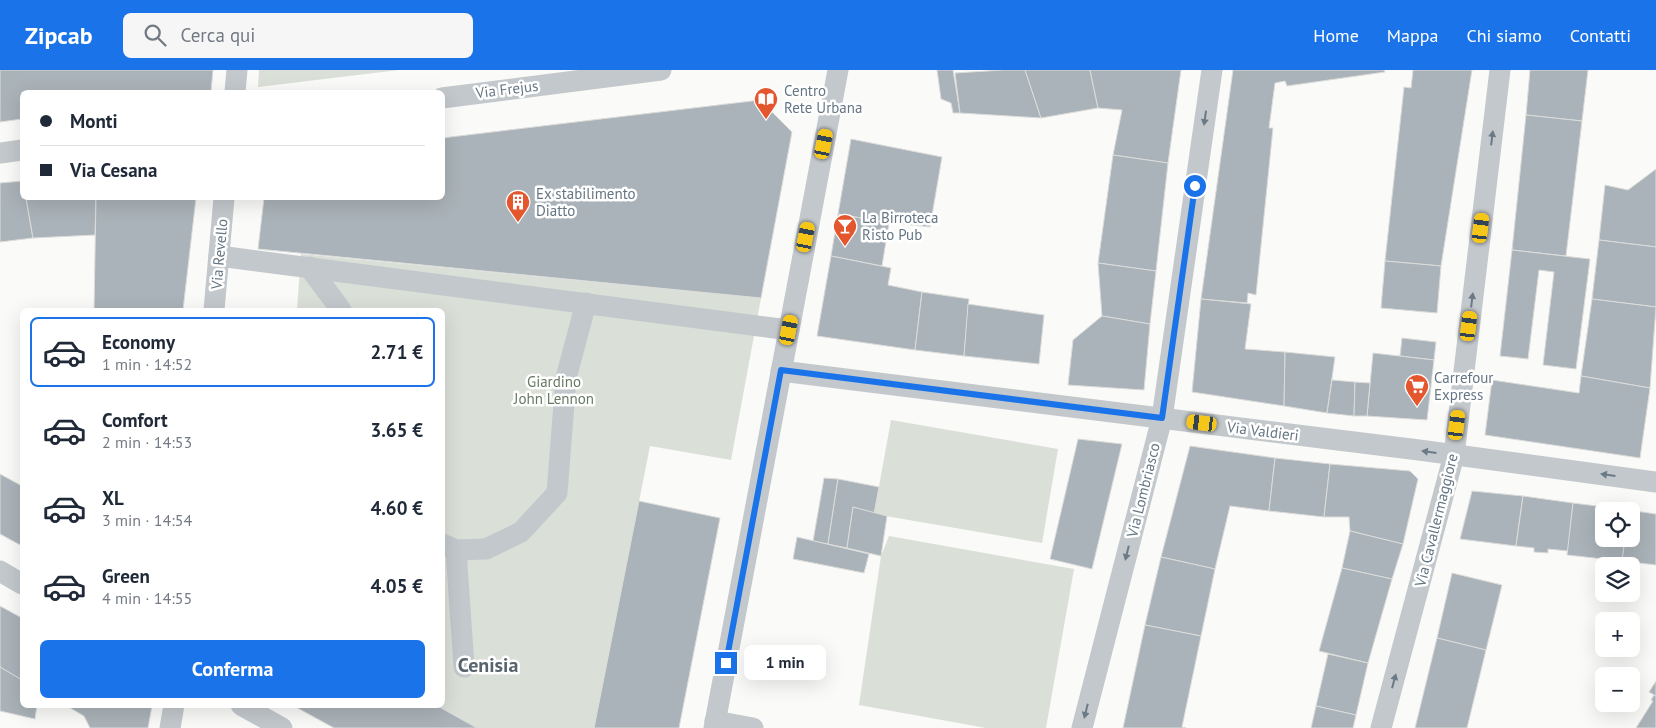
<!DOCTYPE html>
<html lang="it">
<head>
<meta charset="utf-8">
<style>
  :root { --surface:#fff; --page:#f6f6f7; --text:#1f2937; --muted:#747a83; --line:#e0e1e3; --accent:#1a73e8 }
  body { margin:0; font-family:"PT Sans",sans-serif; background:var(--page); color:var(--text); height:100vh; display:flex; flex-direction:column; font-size:19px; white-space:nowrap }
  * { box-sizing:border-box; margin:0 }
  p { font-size:16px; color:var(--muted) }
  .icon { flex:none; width:28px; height:28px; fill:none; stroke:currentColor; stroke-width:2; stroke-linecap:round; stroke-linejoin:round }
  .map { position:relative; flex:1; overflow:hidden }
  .drawer { position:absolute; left:20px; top:238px; width:425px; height:400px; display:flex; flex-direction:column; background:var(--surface); border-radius:8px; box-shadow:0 5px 20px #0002 }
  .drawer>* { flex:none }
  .hud { position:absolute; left:20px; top:20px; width:425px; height:110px; border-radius:8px; box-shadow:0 5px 20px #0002; display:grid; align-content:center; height:110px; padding:0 20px; background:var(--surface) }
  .fabs { position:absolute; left:1595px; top:432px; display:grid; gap:10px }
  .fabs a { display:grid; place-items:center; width:45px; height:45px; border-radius:8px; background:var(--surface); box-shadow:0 5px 20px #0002; font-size:25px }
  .end { position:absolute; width:22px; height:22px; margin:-11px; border:6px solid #1a73e8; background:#fff; box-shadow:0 0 0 2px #fff }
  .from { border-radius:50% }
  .bubble { position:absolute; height:35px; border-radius:8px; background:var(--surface); box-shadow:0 5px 20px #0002; font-size:16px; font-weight:700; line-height:35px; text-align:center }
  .car { position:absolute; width:15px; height:30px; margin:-15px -8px; border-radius:6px; box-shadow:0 0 4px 1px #0007; background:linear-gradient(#f5c518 24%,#345 0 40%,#f5c518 0 76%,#345 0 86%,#f5c518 0) }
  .hud b { display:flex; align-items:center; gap:18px; height:48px; font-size:19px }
  .hud b+b { border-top:1px solid var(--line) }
  .hud i { width:12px; height:12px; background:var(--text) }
  ul { padding:9px 0 0; list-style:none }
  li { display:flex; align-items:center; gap:15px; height:70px; margin:0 10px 8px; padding:0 10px; border:2px solid transparent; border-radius:8px }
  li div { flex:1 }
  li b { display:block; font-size:19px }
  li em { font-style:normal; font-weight:700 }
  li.current { border-color:var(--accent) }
  li>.icon { width:45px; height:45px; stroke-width:1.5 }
  .primary-button { display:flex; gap:10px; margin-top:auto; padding:10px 20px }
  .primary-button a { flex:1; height:58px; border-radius:8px; background:var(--accent); color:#fff; font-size:20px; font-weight:700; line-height:58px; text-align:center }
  header { display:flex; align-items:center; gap:30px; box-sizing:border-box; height:70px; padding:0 25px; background:var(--accent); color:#fff }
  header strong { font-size:24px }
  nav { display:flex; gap:28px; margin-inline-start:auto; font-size:18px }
  .search { width:350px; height:45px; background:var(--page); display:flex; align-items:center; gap:12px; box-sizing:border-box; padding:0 18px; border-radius:8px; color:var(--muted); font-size:19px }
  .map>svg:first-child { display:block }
  .green { fill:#dadfd7 }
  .building { fill:#aab3b9; stroke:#dcdcda }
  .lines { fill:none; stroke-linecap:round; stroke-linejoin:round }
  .street { stroke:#c3c8cc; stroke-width:21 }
  .oneway { fill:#6a7a87 }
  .route { stroke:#1a73e8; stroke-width:6 }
  .labels { text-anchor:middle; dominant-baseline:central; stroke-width:5; stroke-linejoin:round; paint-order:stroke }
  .street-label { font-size:15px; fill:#657683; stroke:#fff }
  .poi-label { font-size:15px; fill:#657683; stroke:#fff; text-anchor:start }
  .park-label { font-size:15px; fill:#687a64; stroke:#fff }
  .district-label { font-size:20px; font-weight:bold; fill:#57646e; stroke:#fff }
</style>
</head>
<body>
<header>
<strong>Zipcab</strong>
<div class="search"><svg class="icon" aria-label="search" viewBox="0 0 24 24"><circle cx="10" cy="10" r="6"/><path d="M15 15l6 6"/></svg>Cerca qui</div>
<nav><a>Home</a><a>Mappa</a><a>Chi siamo</a><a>Contatti</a></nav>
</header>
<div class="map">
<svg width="1656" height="658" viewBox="0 0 1656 658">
  <rect width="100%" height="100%" fill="#fafaf8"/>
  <g class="green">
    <polygon points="259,0 399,0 258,17"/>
    <polygon points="301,184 761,228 731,390 650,376 594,658 477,658 436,635 442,635 442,240 297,240"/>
    <polygon points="891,350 1058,379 1042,473 874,444"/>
    <polygon points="889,466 1074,499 1046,658 986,658 859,635 881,486"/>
  </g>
  <g class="building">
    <polygon points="0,0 213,0 211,22 22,22 22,49 0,52"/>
    <polygon points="937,0 953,0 960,43 953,43 951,33 941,29"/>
    <polygon points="1003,0 1025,0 1041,48 960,43 955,3"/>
    <polygon points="1025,0 1090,0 1098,38 1041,48"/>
    <polygon points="1090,0 1181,0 1168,93 1113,85 1122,40 1098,38"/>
    <polygon points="1233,0 1384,0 1385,2 1287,16 1285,11 1275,13 1269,58 1273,58 1256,225 1248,223 1247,233 1201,229"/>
    <polygon points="1413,0 1472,0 1441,196 1385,191 1404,17 1411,18"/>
    <polygon points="1530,0 1588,0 1582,51 1526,45"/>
    <polygon points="760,30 792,62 761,228 258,179 264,128 442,128 442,68"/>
    <polygon points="1526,45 1582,51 1566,186 1512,180"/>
    <polygon points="851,69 942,87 930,157 885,152 838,144"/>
    <polygon points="1113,85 1168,93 1156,201 1098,193"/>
    <polygon points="1656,99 1656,177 1599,170 1605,115 1628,120"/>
    <polygon points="22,111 22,128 26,128 33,168 0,172 0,113"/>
    <polygon points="26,128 96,128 95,165 33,168"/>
    <polygon points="96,128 196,128 183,240 94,240"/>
    <polygon points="838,144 889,153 882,196 831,186"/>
    <polygon points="1599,170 1656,177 1656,237 1592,229"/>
    <polygon points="1512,180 1590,189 1576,299 1543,295 1554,202 1539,200 1528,289 1500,286"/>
    <polygon points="831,186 891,198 888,215 922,222 915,280 817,266"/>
    <polygon points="1385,191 1441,196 1437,243 1381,238"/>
    <polygon points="1098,193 1156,201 1150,254 1102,246"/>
    <polygon points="922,222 969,229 964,286 915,280"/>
    <polygon points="1201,229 1251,234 1245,279 1285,282 1284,336 1192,322"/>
    <polygon points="1592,229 1656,237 1650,318 1581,306"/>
    <polygon points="968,234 1044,245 1039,294 964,286"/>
    <polygon points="1102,246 1150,254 1144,320 1068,315 1073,270"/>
    <polygon points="1402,268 1436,272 1434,290 1400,286"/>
    <polygon points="1285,282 1335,287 1327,343 1284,336"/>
    <polygon points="1373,283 1434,290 1427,350 1367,346"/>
    <polygon points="1581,306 1650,318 1640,388 1485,365 1492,310 1579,323"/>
    <polygon points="1332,310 1355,312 1354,346 1327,343"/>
    <polygon points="1355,312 1370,313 1367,346 1354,346"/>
    <polygon points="1078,369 1122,374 1092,499 1050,489"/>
    <polygon points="1190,376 1275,388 1269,441 1230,436 1215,499 1161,487"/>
    <polygon points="1275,388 1330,394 1324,447 1269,441"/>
    <polygon points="1330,394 1410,401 1418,409 1403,474 1350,461 1349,447 1324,447"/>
    <polygon points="0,404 22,416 22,476 0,464"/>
    <polygon points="824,408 838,409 828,474 813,471"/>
    <polygon points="838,409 879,417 874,444 853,437 847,478 828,474"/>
    <polygon points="1472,421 1523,426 1516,476 1460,469"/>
    <polygon points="1523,426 1573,433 1568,481 1548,479 1548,483 1534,482 1534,478 1516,476"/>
    <polygon points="639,431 720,448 679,658 594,658"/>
    <polygon points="1573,433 1628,440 1628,441 1604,441 1604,469 1625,469 1622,491 1567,485"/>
    <polygon points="853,437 887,446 881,486 847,478"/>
    <polygon points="1628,440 1656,444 1656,495 1622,491 1625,469 1631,469 1631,441 1628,441"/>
    <polygon points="1350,461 1403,474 1392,509 1342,498"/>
    <polygon points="797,467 869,484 864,503 793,489"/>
    <polygon points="1161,487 1215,499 1201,566 1145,555"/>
    <polygon points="1342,498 1392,509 1368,593 1319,581"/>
    <polygon points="1452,503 1502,515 1486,580 1437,568"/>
    <polygon points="0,536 22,548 22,610 0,597"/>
    <polygon points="1145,555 1201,566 1182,657 1186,658 1123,658"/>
    <polygon points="1437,568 1486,580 1467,658 1415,658"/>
    <polygon points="1328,584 1368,593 1356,645 1316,636"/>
    <polygon points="0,597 22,610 22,635 37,635 35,649 0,641"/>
    <polygon points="1656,611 1656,626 1649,622"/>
    <polygon points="1654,625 1656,626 1656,658 1636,658 1653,631 1651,630"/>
    <polygon points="65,635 151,635 152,636 148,658 90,658 84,646"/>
    <polygon points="292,635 436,635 477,658 334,658"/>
    <polygon points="1316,636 1356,645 1353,658 1311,658"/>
  </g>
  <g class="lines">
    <g class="street">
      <polyline points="235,22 237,0"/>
      <polyline points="442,28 661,0"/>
      <polyline points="0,83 22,80"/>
      <polyline points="219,186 789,260"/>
      <polyline points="309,197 341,240"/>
      <polyline points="214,240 224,128"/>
      <polyline points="781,301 1419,380 1656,412"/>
      <polyline points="442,474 456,480 486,479 521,462 557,423 566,308 586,233"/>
      <polyline points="456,480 464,597"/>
      <polyline points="0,501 22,514"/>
      <polyline points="241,635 282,658"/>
      <polyline points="715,651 753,658"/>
      <polyline points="170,658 174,635"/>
      <polyline points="714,658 838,0"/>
      <polyline points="1082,658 1162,348 1212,0"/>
      <polyline points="1381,658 1454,385 1500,0"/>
    </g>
  </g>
  <defs><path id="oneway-solid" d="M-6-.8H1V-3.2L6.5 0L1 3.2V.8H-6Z" transform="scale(1.25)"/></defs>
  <g class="oneway">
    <use href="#oneway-solid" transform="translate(1205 48) rotate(98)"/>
    <use href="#oneway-solid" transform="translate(1492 68) rotate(-83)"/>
    <use href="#oneway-solid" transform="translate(1472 230) rotate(-83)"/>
    <use href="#oneway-solid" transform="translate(1429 382) rotate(-172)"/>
    <use href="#oneway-solid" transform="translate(1608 405) rotate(-172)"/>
    <use href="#oneway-solid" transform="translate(1127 483) rotate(104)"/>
    <use href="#oneway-solid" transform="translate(1394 611) rotate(-75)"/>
    <use href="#oneway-solid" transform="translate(1086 641) rotate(104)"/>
  </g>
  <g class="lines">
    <polyline class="route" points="726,593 781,300 1162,348 1195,116"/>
  </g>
  <defs>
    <g id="library-pin" transform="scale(1.25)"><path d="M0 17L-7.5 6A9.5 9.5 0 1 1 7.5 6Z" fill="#e4572e" stroke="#fff"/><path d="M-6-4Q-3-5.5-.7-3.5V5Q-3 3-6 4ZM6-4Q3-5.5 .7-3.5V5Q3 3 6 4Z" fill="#fff"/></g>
    <g id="building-pin" transform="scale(1.25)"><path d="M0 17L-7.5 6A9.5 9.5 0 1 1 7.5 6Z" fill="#e4572e" stroke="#fff"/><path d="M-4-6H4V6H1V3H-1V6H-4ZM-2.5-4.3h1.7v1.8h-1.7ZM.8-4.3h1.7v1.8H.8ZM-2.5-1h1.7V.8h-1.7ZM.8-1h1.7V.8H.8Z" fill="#fff"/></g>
    <g id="bar-pin" transform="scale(1.25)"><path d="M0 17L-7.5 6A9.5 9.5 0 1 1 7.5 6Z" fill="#e4572e" stroke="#fff"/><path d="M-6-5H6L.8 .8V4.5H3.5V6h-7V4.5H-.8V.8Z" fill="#fff"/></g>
    <g id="supermarket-pin" transform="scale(1.25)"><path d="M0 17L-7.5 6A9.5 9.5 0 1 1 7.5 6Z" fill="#e4572e" stroke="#fff"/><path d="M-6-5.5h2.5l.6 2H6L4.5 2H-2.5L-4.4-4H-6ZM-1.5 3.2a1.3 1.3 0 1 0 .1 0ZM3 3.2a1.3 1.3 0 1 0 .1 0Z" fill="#fff"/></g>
  </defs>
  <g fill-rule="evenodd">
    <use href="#library-pin" x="766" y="29"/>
    <use href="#building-pin" x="518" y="132"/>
    <use href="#bar-pin" x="845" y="156"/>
    <use href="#supermarket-pin" x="1417" y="316"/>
  </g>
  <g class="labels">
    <g class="street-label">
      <text transform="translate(507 19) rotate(-7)">Via Frejus</text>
      <text transform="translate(219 184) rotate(-85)">Via Revello</text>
      <text transform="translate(1263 361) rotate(7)">Via Valdieri</text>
      <text transform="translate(1143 420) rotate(-76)">Via Lombriasco</text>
      <text transform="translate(1436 450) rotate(-76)">Via Cavallermaggiore</text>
    </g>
    <g class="poi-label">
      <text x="784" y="20">Centro<tspan x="784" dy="17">Rete Urbana</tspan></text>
      <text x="536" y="123">Ex stabilimento<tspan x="536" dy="17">Diatto</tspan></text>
      <text x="862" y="147">La Birroteca<tspan x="862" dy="17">Risto Pub</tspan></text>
      <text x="1434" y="307">Carrefour<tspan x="1434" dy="17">Express</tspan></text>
    </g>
    <g class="park-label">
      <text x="554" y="311">Giardino<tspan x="554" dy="17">John Lennon</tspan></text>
    </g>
    <g class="district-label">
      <text x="488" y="595">Cenisia</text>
    </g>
  </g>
</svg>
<div class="fabs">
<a><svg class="icon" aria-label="locate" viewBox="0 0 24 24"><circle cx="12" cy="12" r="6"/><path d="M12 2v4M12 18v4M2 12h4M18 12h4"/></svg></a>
<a><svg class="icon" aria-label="layers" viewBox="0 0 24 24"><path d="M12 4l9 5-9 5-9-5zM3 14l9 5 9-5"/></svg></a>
<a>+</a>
<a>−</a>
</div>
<i class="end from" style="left:1195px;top:116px"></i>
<i class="end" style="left:726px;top:593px"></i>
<div class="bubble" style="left:744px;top:575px;width:82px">1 min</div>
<i class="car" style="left:824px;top:74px;rotate:11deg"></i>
<i class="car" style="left:1481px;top:158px;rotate:7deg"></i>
<i class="car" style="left:806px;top:167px;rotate:11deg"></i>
<i class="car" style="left:1469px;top:256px;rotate:7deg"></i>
<i class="car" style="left:789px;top:260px;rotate:11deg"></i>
<i class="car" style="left:1202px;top:353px;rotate:277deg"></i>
<i class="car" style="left:1457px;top:355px;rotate:7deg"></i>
<div class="hud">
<b><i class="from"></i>Monti</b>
<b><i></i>Via Cesana</b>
</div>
<section class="drawer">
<ul>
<li class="current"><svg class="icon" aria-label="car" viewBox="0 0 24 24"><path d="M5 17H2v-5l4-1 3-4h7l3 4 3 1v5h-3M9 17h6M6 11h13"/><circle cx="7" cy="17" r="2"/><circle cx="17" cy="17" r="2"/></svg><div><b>Economy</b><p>1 min · 14:52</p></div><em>2.71 €</em></li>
<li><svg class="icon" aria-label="car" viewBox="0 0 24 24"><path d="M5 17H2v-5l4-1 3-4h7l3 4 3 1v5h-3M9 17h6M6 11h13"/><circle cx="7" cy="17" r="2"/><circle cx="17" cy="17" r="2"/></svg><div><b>Comfort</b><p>2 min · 14:53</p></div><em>3.65 €</em></li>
<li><svg class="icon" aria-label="car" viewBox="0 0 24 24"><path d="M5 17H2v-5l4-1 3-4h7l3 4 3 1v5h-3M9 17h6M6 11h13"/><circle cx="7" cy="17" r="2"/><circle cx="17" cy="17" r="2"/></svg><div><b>XL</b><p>3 min · 14:54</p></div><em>4.60 €</em></li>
<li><svg class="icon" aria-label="car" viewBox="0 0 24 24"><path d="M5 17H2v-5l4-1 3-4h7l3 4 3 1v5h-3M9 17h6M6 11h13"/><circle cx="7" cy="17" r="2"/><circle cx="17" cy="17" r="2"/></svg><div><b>Green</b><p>4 min · 14:55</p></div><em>4.05 €</em></li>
</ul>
<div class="primary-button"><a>Conferma</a></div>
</section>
</div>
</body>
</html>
